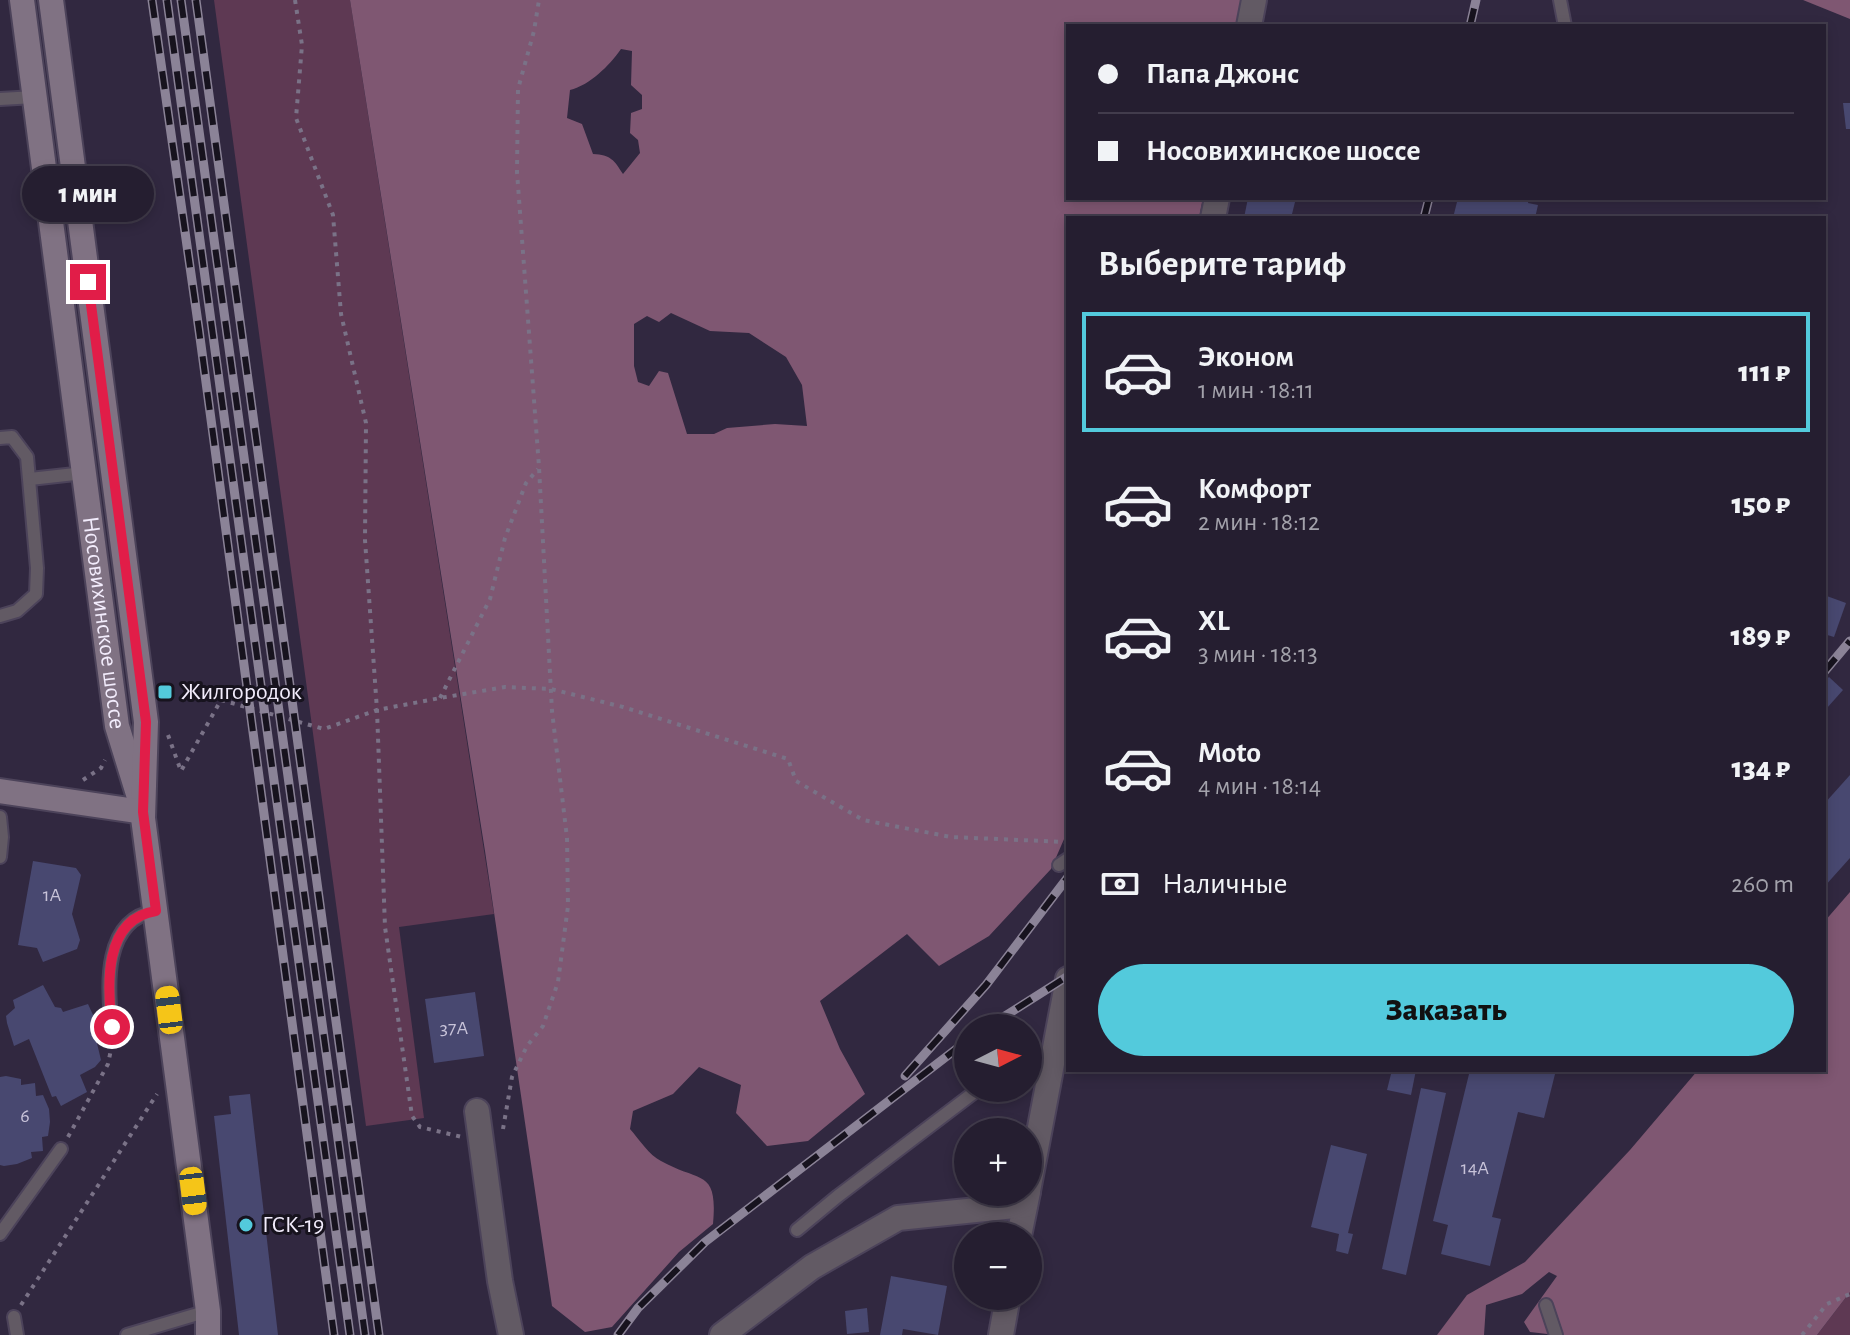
<!DOCTYPE html>
<html lang="ru">
<head>
<meta charset="utf-8">
<style>
  :root { --surface:#251e30; --page:#2d2738; --text:#f1f3f6; --muted:#a3a2ab; --line:#423c4c; --accent:#53cadc }
  body { margin:0; font-family:"Alegreya Sans",sans-serif; background:var(--page); color:var(--text); height:100vh; display:flex; flex-direction:column; font-size:30px; white-space:nowrap }
  * { box-sizing:border-box; margin:0 }
  p { font-size:26px; color:var(--muted) }
  .icon { flex:none; width:44px; height:44px; fill:none; stroke:currentColor; stroke-width:2; stroke-linecap:round; stroke-linejoin:round }
  .map { position:relative; flex:1; overflow:hidden }
  .sheet { position:absolute; left:1066px; top:216px; width:760px; height:856px; display:flex; flex-direction:column; background:var(--surface); border-radius:0px; box-shadow:0 4px 12px #0003,0 0 0 2px var(--line) }
  .sheet>* { flex:none }
  .banner { position:absolute; left:1066px; top:24px; width:760px; height:176px; border-radius:0px; box-shadow:0 4px 12px #0003,0 0 0 2px var(--line); display:grid; align-content:center; height:176px; padding:0 32px; background:var(--surface) }
  .needle { width:52px; rotate:84deg }
  .buttons { position:absolute; left:954px; top:1014px; display:grid; gap:16px }
  .buttons a { display:grid; place-items:center; width:88px; height:88px; border-radius:50%; background:var(--surface); box-shadow:0 4px 12px #0003,0 0 0 2px var(--line); font-size:40px }
  .end { position:absolute; width:36px; height:36px; margin:-18px; border:10px solid #e11d48; background:#fff; box-shadow:0 0 0 4px #fff }
  .from { border-radius:50% }
  .bubble { position:absolute; height:56px; border-radius:28px; background:var(--surface); box-shadow:0 4px 12px #0003,0 0 0 2px var(--line); font-size:26px; font-weight:800; line-height:56px; text-align:center }
  .car { position:absolute; width:24px; height:48px; margin:-24px -12px; border-radius:10px; box-shadow:0 0 6px 2px #0007; background:linear-gradient(#f5c518 24%,#345 0 40%,#f5c518 0 76%,#345 0 86%,#f5c518 0) }
  .banner b { display:flex; align-items:center; gap:28px; height:76px; font-size:30px }
  .banner b+b { border-top:2px solid var(--line) }
  .banner i { width:20px; height:20px; background:var(--text) }
  ul { padding:0; list-style:none }
  li { display:flex; align-items:center; gap:24px; height:120px; margin:0 16px 12px; padding:0 16px; border:4px solid transparent; border-radius:0px }
  li div { flex:1 }
  li b { display:block; font-size:30px }
  li em { font-style:normal; font-weight:800 }
  li.on { border-color:var(--accent) }
  li>.icon { width:72px; height:72px; stroke-width:1.5 }
  h2 { padding:0 32px; font-size:36px; line-height:96px }
  .pay { display:flex; align-items:center; gap:20px; height:88px; padding:0 32px; font-size:30px }
  .pay p { margin-inline-start:auto }
  .action { display:flex; gap:16px; margin-top:auto; padding:16px 32px }
  .action a { flex:1; height:92px; border-radius:48px; background:var(--accent); color:#111; font-size:32px; font-weight:800; line-height:92px; text-align:center }
  .map>svg:first-child { display:block }
  .green { fill:#5e3953 }
  .forest { fill:#7f5772; fill-rule:evenodd }
  .building { fill:#484870 }
  .lines { fill:none; stroke-linecap:round; stroke-linejoin:round }
  .lane-casing { stroke:#4c435a; stroke-width:16 }
  .street-casing { stroke:#4c435a; stroke-width:28 }
  .secondary-casing { stroke:#4c435a; stroke-width:28 }
  .path { stroke:#7a7287; stroke-width:4; stroke-dasharray:4 6; stroke-linecap:butt }
  .lane { stroke:#625a64; stroke-width:12 }
  .street { stroke:#625a64; stroke-width:24 }
  .secondary { stroke:#807283; stroke-width:24 }
  .rail-casing { stroke:#8b8397; stroke-width:9 }
  .rail { stroke:#17131e; stroke-width:6; stroke-dasharray:18; stroke-linecap:butt }
  .route { stroke:#e11d48; stroke-width:10 }
  .poi-dot { fill:#53cadc; stroke:#17131e; stroke-width:3 }
  .labels { text-anchor:middle; dominant-baseline:central; stroke-width:6; stroke-linejoin:round; paint-order:stroke }
  .number-label { font-size:20px; fill:#c8c3d9 }
  .street-label { font-size:24px; fill:#f2ecfc; stroke:#17131e }
  .poi-label { font-size:24px; fill:#f2ecfc; stroke:#17131e; text-anchor:start }
</style>
</head>
<body>
<div class="map">
<svg width="1850" height="1335" viewBox="0 0 1850 1335">
  <rect width="100%" height="100%" fill="#312840"/>
  <g class="green">
    <polygon points="214,0 350,0 494,914 399,927 424,1118 366,1126"/>
    <polygon points="1850,1292 1850,1335 1817,1335"/>
  </g>
  <g class="forest">
    <path d="M350,0h892l-5,26h-169v172h135l-4,20h-131v612l-17,39 -62,67 -50,30 -32,-32 -87,67 20,48 25,45 -57,47 -41,5 -31,-33 5,-28 -42,-18 -26,27 -40,17 -3,18c9,10 19,26 31,32 39,22 57,7 52,63l-34,28 -67,75 -27,5 -33,-26 -67,-455zM621,49l11,2 -1,34 11,10v14l-11,4 -1,20 8,7 2,13 -17,21c-9,-14 -12,-19 -30,-20l-11,-30 -15,-6 3,-28c20,-5 39,-24 51,-41zM671,313l39,18 39,2 37,24 16,28 5,41 -32,-2 -48,4 -13,6h-27l-19,-61 -9,-2 -10,15 -11,-4 -4,-16v-42l13,-8 12,6z"/>
    <polygon points="1803,0 1850,0 1850,19"/>
    <polygon points="1850,892 1850,1292 1817,1335 1556,1335 1530,1332 1524,1322 1557,1276 1549,1272 1522,1294 1486,1305 1484,1335 1437,1335 1467,1295 1525,1262 1630,1150 1698,1070 1824,1070 1824,922"/>
  </g>
  <g class="building">
    <polygon points="1843,103 1850,103 1850,129 1846,129"/>
    <polygon points="1248,198 1296,198 1291,218 1244,218"/>
    <polygon points="1458,198 1529,198 1528,203 1538,205 1535,218 1453,218"/>
    <polygon points="1824,595 1846,603 1834,637 1824,634"/>
    <polygon points="1829,677 1843,690 1827,708 1824,706 1824,682"/>
    <polygon points="1850,775 1850,858 1824,887 1824,804"/>
    <polygon points="33,861 76,868 81,875 72,914 80,940 77,949 43,962 37,948 18,945"/>
    <polygon points="43,985 55,1007 61,1008 63,1012 88,1004 100,1030 99,1034 95,1035 101,1060 95,1067 80,1075 87,1092 61,1106 56,1096 52,1097 29,1039 14,1046 7,1023 6,1016 15,1008 13,1000"/>
    <polygon points="475,992 484,1056 434,1063 425,999"/>
    <polygon points="1392,1070 1416,1070 1411,1095 1387,1090"/>
    <polygon points="1470,1070 1556,1070 1544,1118 1518,1112 1492,1217 1501,1219 1490,1266 1441,1254 1448,1225 1433,1221"/>
    <polygon points="6,1076 21,1079 21,1085 35,1083 36,1096 43,1095 49,1109 50,1122 48,1136 42,1137 43,1151 31,1152 32,1158 17,1164 4,1166 0,1165 0,1077"/>
    <polygon points="1421,1088 1446,1093 1406,1275 1382,1269"/>
    <polygon points="250,1094 278,1335 239,1335 214,1116 231,1114 229,1096"/>
    <polygon points="1331,1145 1367,1154 1348,1233 1353,1234 1348,1254 1336,1251 1339,1234 1311,1227"/>
    <polygon points="891,1276 947,1286 938,1335 903,1329 902,1335 880,1335"/>
    <polygon points="867,1308 869,1332 847,1334 845,1311"/>
  </g>
  <g class="lines">
    <g class="lane-casing">
      <g id="lane">
        <polyline points="1560,0 1565,26"/>
        <polyline points="0,99 35,97"/>
        <polyline points="0,438 12,437 27,457 37,568 36,594 17,611 0,616"/>
        <polyline points="30,479 84,473"/>
        <polyline points="0,817 2,837 0,857"/>
        <polyline points="1059,865 1068,859"/>
        <path d="M112,1027c-5,-41 -9,-108 44,-116"/>
        <polyline points="1028,1073 1050,1075"/>
        <polyline points="797,1230 838,1196 980,1088"/>
        <polyline points="0,1234 61,1149"/>
        <polyline points="1546,1305 1556,1335"/>
        <polyline points="14,1317 17,1335"/>
        <polyline points="127,1335 208,1311"/>
      </g>
    </g>
    <g class="street-casing">
      <g id="street">
        <polyline points="1249,26 1254,0"/>
        <polyline points="1213,218 1217,198"/>
        <polyline points="477,1111 500,1281 511,1335"/>
        <polyline points="1028,1191 1068,979"/>
        <polyline points="1019,1236 1028,1192"/>
        <polyline points="722,1335 812,1267 898,1218 1025,1205"/>
        <polyline points="1001,1335 1008,1296"/>
      </g>
    </g>
    <g class="secondary-casing">
      <g id="secondary">
        <path id="s1" d="M22,0l95,726 21,68"/>
        <polyline points="51,0 146,722 143,818 208,1311 208,1335"/>
        <polyline points="0,791 143,812"/>
      </g>
    </g>
    <g class="path">
      <polyline points="295,0 302,45 296,118 333,215 341,314 366,423 365,540 377,710 385,927 412,1116 420,1127 462,1137"/>
      <polyline points="440,698 490,599 505,538 526,483 538,469"/>
      <polyline points="168,735 181,771 221,700 324,729 377,710 440,698 505,687 551,689 623,707 788,759 796,781 863,820 951,837 1066,842"/>
      <polyline points="83,780 101,768 105,760"/>
      <polyline points="503,1129 512,1077 527,1046 543,1026 558,982 568,906 567,838 552,711 539,467 517,172 518,89 534,31 539,0"/>
      <polyline points="68,1137 108,1064 113,1040"/>
      <polyline points="21,1305 157,1094"/>
      <polyline points="1802,1335 1827,1304 1850,1294"/>
    </g>
    <use href="#lane" class="lane"/>
    <use href="#street" class="street"/>
    <use href="#secondary" class="secondary"/>
    <g class="rail-casing">
      <g id="rail">
        <polyline points="152,0 199,330 334,1335"/>
        <polyline points="167,0 350,1335"/>
        <polyline points="181,0 365,1335"/>
        <polyline points="196,0 379,1335"/>
        <polyline points="1470,26 1476,0"/>
        <polyline points="1424,218 1429,198"/>
        <polyline points="1824,672 1850,641"/>
        <polyline points="986,1028 1068,976"/>
        <polyline points="905,1076 986,985 1068,877"/>
        <polyline points="618,1335 638,1308 705,1242 968,1040"/>
      </g>
    </g>
    <use href="#rail" class="rail"/>
  </g>
  <g class="lines">
    <path class="route" d="M88,282l58,440 -3,90 13,99c-53,8 -49,75 -44,116"/>
  </g>
  <g class="poi-dot">
    <rect x="157" y="684" width="16" height="16" rx="4"/>
    <circle cx="246" cy="1225" r="8"/>
  </g>
  <g class="labels">
    <g class="number-label">
      <text x="52" y="895">1А</text>
      <text x="454" y="1028">37А</text>
      <text x="25" y="1116">6</text>
      <text x="1475" y="1168">14А</text>
    </g>
    <g class="street-label">
      <text stroke="none"><textPath href="#s1" startOffset="628">Носовихинское шоссе</textPath></text>
    </g>
    <g class="poi-label">
      <text x="181" y="692">Жилгородок</text>
      <text x="262" y="1225">ГСК-19</text>
    </g>
  </g>
</svg>
<div class="buttons">
<a><svg class="needle" viewBox="-14 -14 28 28"><path d="M0-13l5 13h-10z" fill="#e53935"/><path d="M0 13l5-13h-10z" fill="#a3a2ab"/></svg></a>
<a>+</a>
<a>−</a>
</div>
<i class="end from" style="left:112px;top:1027px"></i>
<i class="end" style="left:88px;top:282px"></i>
<div class="bubble" style="left:22px;top:166px;width:132px">1 мин</div>
<i class="car" style="left:169px;top:1010px;rotate:353deg"></i>
<i class="car" style="left:193px;top:1191px;rotate:173deg"></i>
<div class="banner">
<b><i class="from"></i>Папа Джонс</b>
<b><i></i>Носовихинское шоссе</b>
</div>
<section class="sheet">
<h2>Выберите тариф</h2>
<ul>
<li class="on"><svg class="icon" aria-label="car" viewBox="0 0 24 24"><path d="M5 17H2v-5l4-1 3-4h7l3 4 3 1v5h-3M9 17h6M6 11h13"/><circle cx="7" cy="17" r="2"/><circle cx="17" cy="17" r="2"/></svg><div><b>Эконом</b><p>1 мин · 18:11</p></div><em>111 ₽</em></li>
<li><svg class="icon" aria-label="car" viewBox="0 0 24 24"><path d="M5 17H2v-5l4-1 3-4h7l3 4 3 1v5h-3M9 17h6M6 11h13"/><circle cx="7" cy="17" r="2"/><circle cx="17" cy="17" r="2"/></svg><div><b>Комфорт</b><p>2 мин · 18:12</p></div><em>150 ₽</em></li>
<li><svg class="icon" aria-label="car" viewBox="0 0 24 24"><path d="M5 17H2v-5l4-1 3-4h7l3 4 3 1v5h-3M9 17h6M6 11h13"/><circle cx="7" cy="17" r="2"/><circle cx="17" cy="17" r="2"/></svg><div><b>XL</b><p>3 мин · 18:13</p></div><em>189 ₽</em></li>
<li><svg class="icon" aria-label="car" viewBox="0 0 24 24"><path d="M5 17H2v-5l4-1 3-4h7l3 4 3 1v5h-3M9 17h6M6 11h13"/><circle cx="7" cy="17" r="2"/><circle cx="17" cy="17" r="2"/></svg><div><b>Moto</b><p>4 мин · 18:14</p></div><em>134 ₽</em></li>
</ul>
<div class="pay"><svg class="icon" aria-label="cash" viewBox="0 0 24 24"><path d="M3 7h18v10H3z"/><circle cx="12" cy="12" r="2"/></svg>Наличные<p>260 m</p></div>
<div class="action"><a>Заказать</a></div>
</section>
</div>
</body>
</html>
